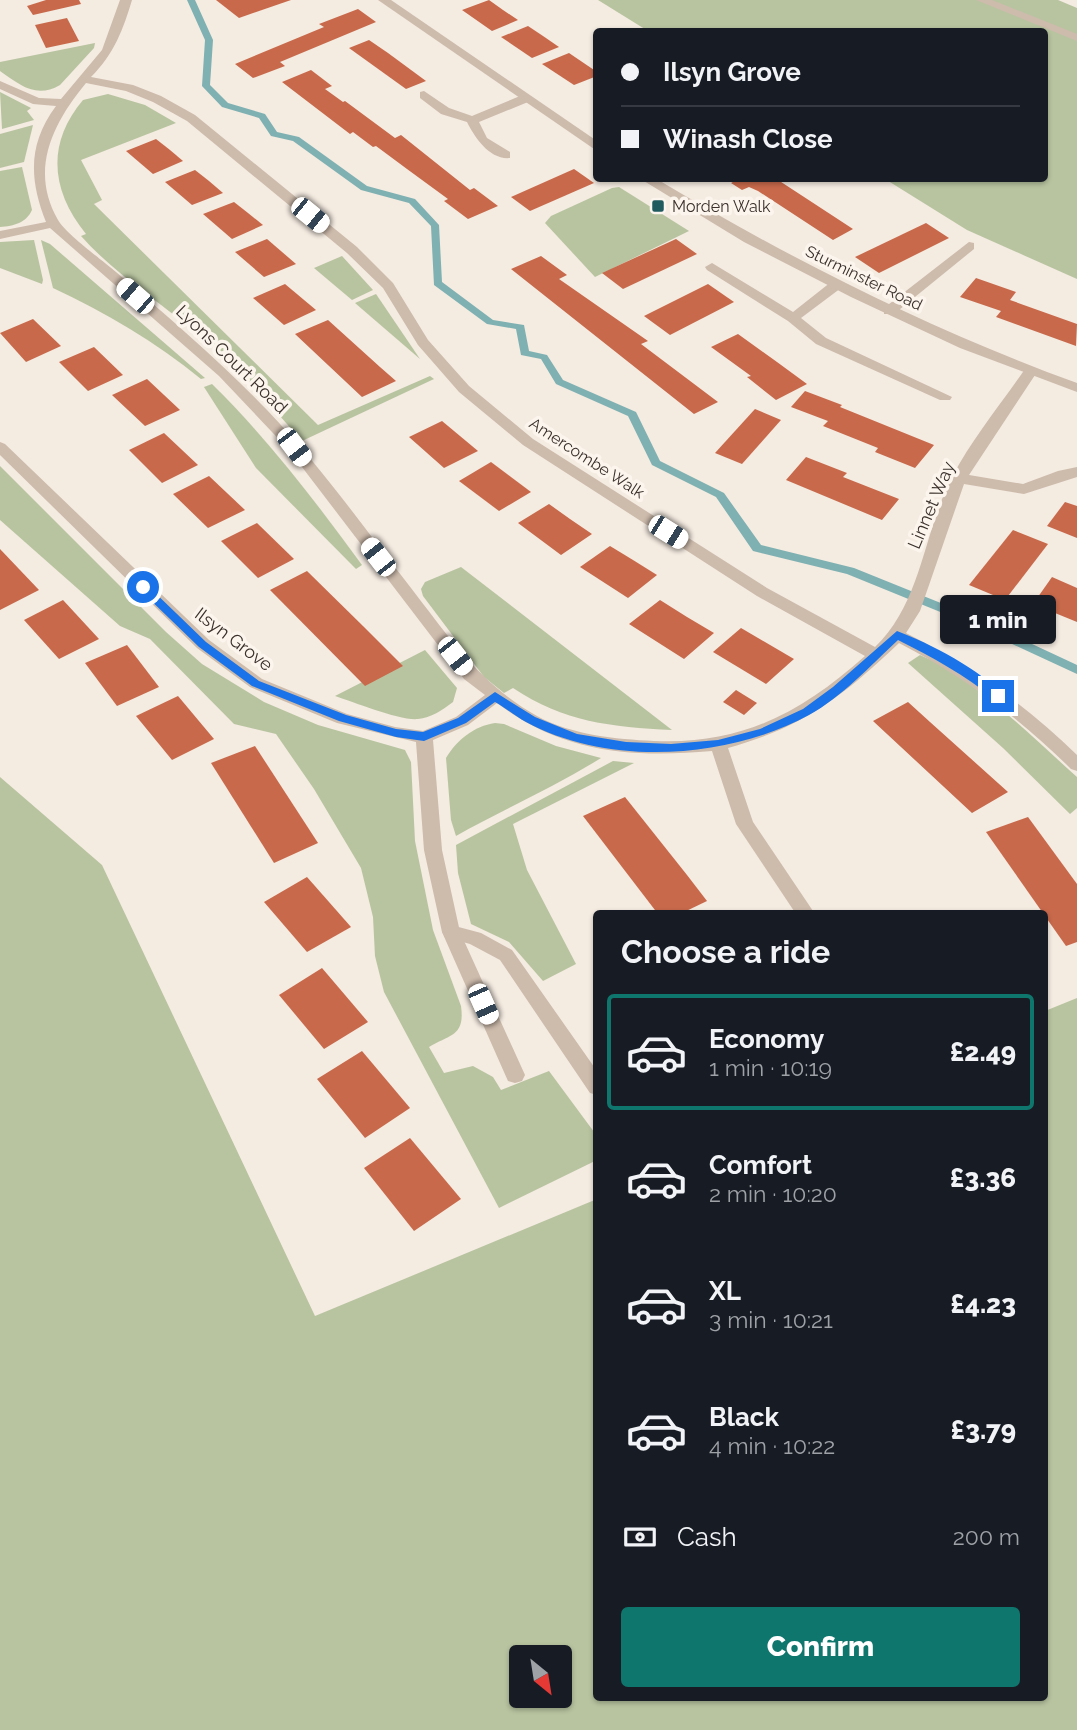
<!DOCTYPE html>
<html lang="en">
<head>
<meta charset="utf-8">
<style>
  :root { --surface:#171b24; --page:#20242c; --text:#f1f3f6; --muted:#9ea1a6; --line:#363941; --accent:#0f766e }
  body { margin:0; font-family:Raleway,sans-serif; background:var(--page); color:var(--text); height:100vh; display:flex; flex-direction:column; font-size:26px; white-space:nowrap }
  * { box-sizing:border-box; margin:0 }
  p { font-size:23px; color:var(--muted) }
  .icon { flex:none; width:38px; height:38px; fill:none; stroke:currentColor; stroke-width:2; stroke-linecap:round; stroke-linejoin:round }
  .map { position:relative; flex:1; overflow:hidden }
  .panel { position:absolute; left:593px; top:910px; width:455px; height:791px; display:flex; flex-direction:column; background:var(--surface); border-radius:7px; box-shadow:0 2px 5px #0004 }
  .panel>* { flex:none }
  .guide { position:absolute; left:593px; top:28px; width:455px; height:154px; border-radius:7px; box-shadow:0 2px 5px #0004; display:grid; align-content:center; height:154px; padding:0 28px; background:var(--surface) }
  .needle { width:46px; rotate:150deg }
  .fabs { position:absolute; left:509px; top:1645px; display:grid; gap:14px }
  .fabs a { display:grid; place-items:center; width:63px; height:63px; border-radius:7px; background:var(--surface); box-shadow:0 2px 5px #0004; font-size:35px }
  .end { position:absolute; width:32px; height:32px; margin:-16px; border:9px solid #1a73e8; background:#fff; box-shadow:0 0 0 4px #fff }
  .from { border-radius:50% }
  .bubble { position:absolute; height:49px; border-radius:7px; background:var(--surface); box-shadow:0 2px 5px #0004; font-size:23px; font-weight:800; line-height:49px; text-align:center }
  .car { position:absolute; width:21px; height:42px; margin:-21px -10px; border-radius:9px; box-shadow:0 0 5px 2px #0007; background:linear-gradient(#fff 24%,#345 0 40%,#fff 0 76%,#345 0 86%,#fff 0) }
  .guide b { display:flex; align-items:center; gap:24px; height:66px; font-size:26px }
  .guide b+b { border-top:2px solid var(--line) }
  .guide i { width:18px; height:18px; background:var(--text) }
  ul { padding:0; list-style:none }
  li { display:flex; align-items:center; gap:21px; height:116px; margin:0 14px 10px; padding:0 14px; border:4px solid transparent; border-radius:7px }
  li div { flex:1 }
  li b { display:block; font-size:26px }
  li em { font-style:normal; font-weight:800 }
  li.active { border-color:var(--accent) }
  li>.icon { width:63px; height:63px; stroke-width:1.5 }
  h2 { padding:0 28px; font-size:32px; line-height:84px }
  .pay { display:flex; align-items:center; gap:18px; height:77px; padding:0 28px; font-size:26px }
  .pay p { margin-inline-start:auto }
  .primary-button { display:flex; gap:14px; margin-top:auto; padding:14px 28px }
  .primary-button a { flex:1; height:80px; border-radius:7px; background:var(--accent); color:#fff; font-size:28px; font-weight:800; line-height:80px; text-align:center }
  .map>svg:first-child { display:block }
  .green { fill:#b8c4a0; fill-rule:evenodd }
  .lines { fill:none; stroke-linecap:round; stroke-linejoin:round }
  .stream { fill:#7fb0b2; fill-rule:evenodd }
  .building { fill:#c8694b }
  .service { fill:#cdbbac; fill-rule:evenodd }
  .minor { fill:#cdbbac; fill-rule:evenodd }
  .tertiary { fill:#cdbbac; fill-rule:evenodd }
  .route { fill:#1a73e8 }
  .poi-dot { fill:#1f5a5e; stroke:#fbf5ee; stroke-width:2.5 }
  .labels { text-anchor:middle; dominant-baseline:central; stroke-width:7; stroke-linejoin:round; paint-order:stroke }
  .far-poi-label { font-size:16px; fill:#3b302b; stroke:#fbf5ee; text-anchor:start }
  .far-street-label { font-size:16px; fill:#3b302b; stroke:#fbf5ee }
  .street-label { font-size:18px; fill:#3b302b; stroke:#fbf5ee }
</style>
</head>
<body>
<div class="map">
<svg width="1077" height="1730" viewBox="0 0 1077 1730">
  <rect width="100%" height="100%" fill="#f4ebe1"/>
  <g class="green">
    <polygon points="598,0 1058,0 1077,8 1077,279 967,230 885,179 1045,178 1045,32 648,31"/>
    <path d="M95,43l-1,5 -34,37c-24,14 -40,0 -60,-14v-9z"/>
    <polygon points="0,92 31,108 27,111 34,120 2,129"/>
    <path d="M108,94l37,11 31,18 -95,37 21,40 -8,4 224,221 112,-49 4,3 -132,62c-34,-39 -70,-79 -110,-112 -37,-30 -79,-57 -111,-93l5,-2c-35,-43 -40,-90 -3,-134z"/>
    <polygon points="33,125 24,162 0,168 0,134"/>
    <path d="M22,167l10,43c-6,13 -18,16 -32,17v-56z"/>
    <polygon points="619,187 689,231 595,277 545,223 551,216 612,188"/>
    <polygon points="34,240 43,280 42,284 0,268 0,242"/>
    <path d="M41,240l9,4 155,134 -4,1c-45,-37 -95,-66 -148,-91z"/>
    <polygon points="342,256 373,290 352,300 314,268"/>
    <polygon points="376,294 420,359 355,303"/>
    <path d="M212,384c56,55 104,118 150,181l-6,4 -100,-101 -52,-81z"/>
    <path d="M0,466l166,166 36,32 62,38 54,23 87,25 6,12 4,79 18,89 28,76c4,30 -10,28 -32,41l15,26 29,-7 20,11 8,13 48,-19 48,65v24l-98,48 -115,-216 -9,-36 -2,-39 -12,-49 -47,-79 -38,-55 -42,-10 -84,-85 -30,-13 -120,-106z"/>
    <path d="M461,567l211,163c-61,-3 -108,-8 -159,-42l-9,5 -20,-16 -61,-81 -2,-7 4,-7z"/>
    <path d="M425,650l32,38 -4,14c-11,8 -22,16 -35,17 -18,2 -64,-17 -83,-23z"/>
    <path d="M920,655c53,22 113,83 157,122v31l-7,6 -67,-66 -95,-85z"/>
    <path d="M495,723l9,1 52,22 45,12c-46,29 -97,51 -145,78l-5,-16 -5,-62c11,-18 28,-32 49,-35z"/>
    <polygon points="613,761 634,763 513,824 527,870 576,964 543,981 509,942 471,924 458,873 456,845"/>
    <path d="M0,777l102,88 213,451 282,-117v499h448v-687l32,-13v732h-1077zM522,1657h38v39h-38z"/>
  </g>
  <g class="lines">
    <polygon class="stream" points="187,0 195,0 213,40 210,85 228,103 265,114 277,132 299,137 367,186 415,199 439,225 442,282 493,320 524,325 529,351 547,355 563,380 636,412 660,461 724,493 761,545 854,568 968,614 1077,665 1077,674 960,620 847,574 753,551 716,497 652,465 628,416 556,384 541,359 521,355 516,329 487,324 434,285 431,226 409,203 361,190 293,141 271,136 259,118 222,107 202,86 205,40"/>
  </g>
  <g class="building">
    <polygon points="46,0 79,0 81,4 33,15 27,6"/>
    <polygon points="216,0 291,0 239,18"/>
    <polygon points="489,0 503,10 518,20 492,31 462,10"/>
    <polygon points="358,9 376,22 280,62 285,66 253,78 235,64 324,27 319,24"/>
    <polygon points="67,18 79,41 46,48 35,25"/>
    <polygon points="528,26 543,36 559,47 532,58 501,37"/>
    <polygon points="369,40 388,53 426,81 406,89 349,48"/>
    <polygon points="569,53 597,72 597,76 574,85 542,64"/>
    <polygon points="311,70 332,86 325,89 343,102 345,101 395,138 401,135 470,190 474,188 498,206 468,219 444,201 448,199 407,169 376,146 373,147 353,132 350,134 282,82"/>
    <polygon points="156,139 170,150 183,161 153,174 126,151"/>
    <polygon points="574,169 594,183 530,211 511,197"/>
    <polygon points="195,170 209,181 223,193 192,205 165,182"/>
    <polygon points="740,178 775,178 853,229 833,240 758,191 749,187 742,190 731,183"/>
    <polygon points="234,202 248,213 263,225 232,239 203,214"/>
    <polygon points="926,223 949,238 879,273 855,257"/>
    <polygon points="267,239 296,264 264,277 235,252"/>
    <polygon points="676,239 697,254 623,289 602,273"/>
    <polygon points="541,256 567,275 559,279 648,341 641,344 718,402 694,414 511,269"/>
    <polygon points="976,278 1016,292 1010,300 1077,324 1076,346 996,317 1001,311 960,297"/>
    <polygon points="285,284 316,310 284,325 253,298"/>
    <polygon points="708,284 734,302 670,335 644,316"/>
    <polygon points="33,319 61,346 26,362 0,333"/>
    <polygon points="328,320 380,367 396,381 362,397 295,334"/>
    <polygon points="738,334 777,362 807,384 776,400 747,377 751,376 711,347"/>
    <polygon points="94,347 123,375 88,391 59,362"/>
    <polygon points="147,379 180,410 145,426 112,395"/>
    <polygon points="805,391 842,405 840,407 934,445 915,468 875,452 878,448 823,426 828,421 791,407"/>
    <polygon points="755,409 781,420 742,464 715,453"/>
    <polygon points="442,421 478,451 444,468 409,437"/>
    <polygon points="164,433 198,465 162,483 129,450"/>
    <polygon points="806,457 847,473 843,477 899,499 882,520 786,480"/>
    <polygon points="491,462 531,492 499,511 459,481"/>
    <polygon points="209,476 245,510 208,528 173,494"/>
    <polygon points="1065,502 1077,506 1077,538 1047,526"/>
    <polygon points="549,504 570,519 592,534 561,555 518,523"/>
    <polygon points="257,523 294,559 258,578 221,541"/>
    <polygon points="1013,530 1048,544 1005,600 969,585"/>
    <polygon points="610,546 633,560 657,575 628,598 580,567"/>
    <polygon points="0,549 39,590 0,610"/>
    <polygon points="307,571 365,628 403,666 365,686 270,590"/>
    <polygon points="1052,577 1077,588 1077,622 1033,604"/>
    <polygon points="63,600 99,639 59,659 24,620"/>
    <polygon points="660,600 687,617 714,633 684,659 629,624"/>
    <polygon points="741,628 794,659 766,684 713,652"/>
    <polygon points="127,645 159,687 117,706 85,663"/>
    <polygon points="736,690 757,703 744,715 723,702"/>
    <polygon points="178,696 214,739 172,760 136,716"/>
    <polygon points="908,702 930,722 1008,792 972,813 873,721"/>
    <polygon points="255,746 318,843 274,863 211,763"/>
    <polygon points="625,797 687,875 707,901 680,914 658,914 583,816"/>
    <polygon points="1028,817 1077,884 1077,942 1066,946 986,832"/>
    <polygon points="307,877 351,927 307,952 264,902"/>
    <polygon points="322,968 368,1022 324,1049 279,995"/>
    <polygon points="362,1051 410,1108 365,1138 317,1079"/>
    <polygon points="410,1138 461,1199 414,1231 364,1168"/>
  </g>
  <g class="lines">
    <g class="service">
      <polygon points="976,0 992,0 1077,34 1077,41"/>
      <polygon points="969,242 974,243 974,249 894,314 884,314 884,308"/>
      <polygon points="451,925 481,933 512,950 597,1071 597,1095 590,1093 500,960 470,944 445,937 442,932 445,927"/>
    </g>
    <g class="minor">
      <path d="M120,0h12c-9,30 -18,54 -41,77l42,8 28,11 34,19 162,132 36,36 35,57 41,46 64,53 234,149 108,59c47,-45 48,-114 77,-170 20,-38 49,-73 73,-108h10l2,3 -68,103 54,9 35,-13 19,-4v10l-53,17 -60,-10 -44,127 -14,22c63,32 120,72 171,122v16l-6,-2c-51,-51 -108,-93 -172,-126 -56,53 -95,84 -171,105l25,74 62,92h-19l-60,-90 -24,-73c-80,7 -149,2 -215,-48l-29,22 -35,15 9,110 18,82 65,143 -3,6 -7,2 -7,-2 -66,-149 -18,-82 -8,-108 -79,-19 -87,-36 -53,-39 -197,-193v-13l5,2 204,196 53,39 85,35 48,13 28,4 33,-14 29,-22 -21,-16 -175,-229 -70,-74 -169,-148 -50,11v-8l46,-9c-17,-43 -18,-78 10,-116l-23,-2 -33,-15v-8l39,17 22,1 41,-49zM86,83l40,8 27,11 34,19 160,132 36,35 35,57 41,47 64,53 234,151 108,60c-64,57 -124,89 -211,85 -39,-2 -82,-6 -117,-25 -55,-30 -89,-80 -126,-128 -47,-60 -91,-123 -144,-178 -47,-49 -99,-93 -151,-138 -14,-12 -50,-38 -58,-52 -29,-50 -5,-97 28,-137z"/>
      <path d="M424,91l25,17 23,8 48,-20h8v6l-49,20 8,16 23,14v6c-20,2 -35,-20 -43,-36l-26,-8 -21,-16v-6z"/>
      <polygon points="712,263 793,312 831,282 841,282 841,288 801,318 826,338 952,397 950,400 940,400 816,344 788,321 707,270 705,267"/>
    </g>
    <g class="tertiary">
      <polygon points="378,0 391,0 597,141 597,151"/>
      <path d="M639,178h16c135,81 274,151 422,205v9l-117,-44 -109,-51 -107,-55z"/>
    </g>
  </g>
  <path class="route" d="M140,585h7l59,57 53,39 87,34 50,14 27,3 35,-14 37,-26 40,25 42,17 49,8 45,2 47,-4 42,-11 43,-20 30,-22 64,-56c32,12 85,39 106,65l-5,4 -4,-1c-29,-24 -62,-42 -96,-59 -28,26 -56,57 -89,75 -81,44 -200,52 -283,7 -10,-5 -20,-14 -31,-20l-29,21 -42,18 -28,-4 -57,-16 -87,-35 -53,-39 -59,-57z"/>
  <rect class="poi-dot" x="651" y="199" width="14" height="14" rx="3.5"/>
  <g class="labels">
    <g class="far-poi-label">
      <text x="672" y="206">Morden Walk</text>
    </g>
    <g class="far-street-label">
      <text transform="translate(864 278) rotate(26)">Sturminster Road</text>
      <text transform="translate(587 458) rotate(33)">Amercombe Walk</text>
    </g>
    <g class="street-label">
      <text transform="translate(232 359) rotate(44)">Lyons Court Road</text>
      <text transform="translate(931 505) rotate(-67)">Linnet Way</text>
      <text transform="translate(234 639) rotate(37)">Ilsyn Grove</text>
    </g>
  </g>
</svg>
<div class="fabs">
<a><svg class="needle" viewBox="-14 -14 28 28"><path d="M0-13l5 13h-10z" fill="#e53935"/><path d="M0 13l5-13h-10z" fill="#9ea1a6"/></svg></a>
</div>
<i class="end from" style="left:143px;top:587px"></i>
<i class="end" style="left:998px;top:696px"></i>
<div class="bubble" style="left:940px;top:595px;width:116px">1 min</div>
<i class="car" style="left:310px;top:215px;rotate:129deg"></i>
<i class="car" style="left:135px;top:296px;rotate:311deg"></i>
<i class="car" style="left:294px;top:447px;rotate:143deg"></i>
<i class="car" style="left:668px;top:532px;rotate:122deg"></i>
<i class="car" style="left:378px;top:557px;rotate:322deg"></i>
<i class="car" style="left:455px;top:656px;rotate:142deg"></i>
<i class="car" style="left:483px;top:1004px;rotate:156deg"></i>
<div class="guide">
<b><i class="from"></i>Ilsyn Grove</b>
<b><i></i>Winash Close</b>
</div>
<section class="panel">
<h2>Choose a ride</h2>
<ul>
<li class="active"><svg class="icon" aria-label="car" viewBox="0 0 24 24"><path d="M5 17H2v-5l4-1 3-4h7l3 4 3 1v5h-3M9 17h6M6 11h13"/><circle cx="7" cy="17" r="2"/><circle cx="17" cy="17" r="2"/></svg><div><b>Economy</b><p>1 min · 10:19</p></div><em>£2.49</em></li>
<li><svg class="icon" aria-label="car" viewBox="0 0 24 24"><path d="M5 17H2v-5l4-1 3-4h7l3 4 3 1v5h-3M9 17h6M6 11h13"/><circle cx="7" cy="17" r="2"/><circle cx="17" cy="17" r="2"/></svg><div><b>Comfort</b><p>2 min · 10:20</p></div><em>£3.36</em></li>
<li><svg class="icon" aria-label="car" viewBox="0 0 24 24"><path d="M5 17H2v-5l4-1 3-4h7l3 4 3 1v5h-3M9 17h6M6 11h13"/><circle cx="7" cy="17" r="2"/><circle cx="17" cy="17" r="2"/></svg><div><b>XL</b><p>3 min · 10:21</p></div><em>£4.23</em></li>
<li><svg class="icon" aria-label="car" viewBox="0 0 24 24"><path d="M5 17H2v-5l4-1 3-4h7l3 4 3 1v5h-3M9 17h6M6 11h13"/><circle cx="7" cy="17" r="2"/><circle cx="17" cy="17" r="2"/></svg><div><b>Black</b><p>4 min · 10:22</p></div><em>£3.79</em></li>
</ul>
<div class="pay"><svg class="icon" aria-label="cash" viewBox="0 0 24 24"><path d="M3 7h18v10H3z"/><circle cx="12" cy="12" r="2"/></svg>Cash<p>200 m</p></div>
<div class="primary-button"><a>Confirm</a></div>
</section>
</div>
</body>
</html>
